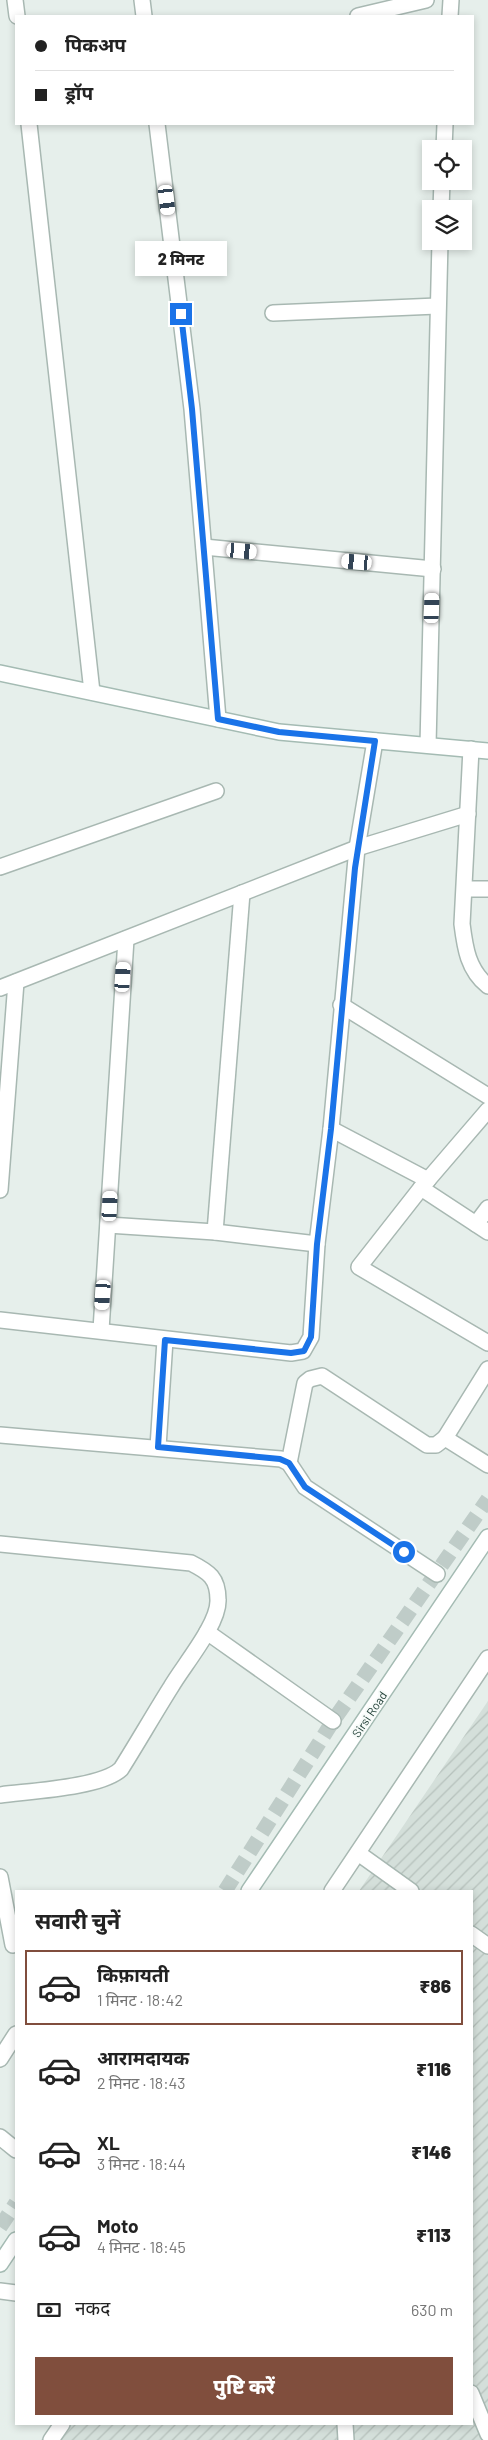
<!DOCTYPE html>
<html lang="hi">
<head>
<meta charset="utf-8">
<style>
  :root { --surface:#fff; --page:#f6f6f6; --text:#222; --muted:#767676; --line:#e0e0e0; --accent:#804e3d }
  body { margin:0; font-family:Barlow,"Noto Sans Devanagari",sans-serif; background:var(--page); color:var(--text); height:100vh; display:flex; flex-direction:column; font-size:19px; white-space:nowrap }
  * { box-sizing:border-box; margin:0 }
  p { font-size:16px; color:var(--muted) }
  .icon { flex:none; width:28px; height:28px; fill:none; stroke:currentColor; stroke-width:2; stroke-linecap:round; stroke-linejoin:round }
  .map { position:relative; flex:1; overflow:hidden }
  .sheet { position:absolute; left:15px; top:1890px; width:458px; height:535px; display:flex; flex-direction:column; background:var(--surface); border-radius:0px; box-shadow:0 2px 8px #0003 }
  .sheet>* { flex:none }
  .banner { position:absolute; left:15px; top:15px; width:459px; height:110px; border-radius:0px; box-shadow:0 2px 8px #0003; display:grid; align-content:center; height:110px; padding:0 20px; background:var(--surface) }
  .buttons { position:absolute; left:422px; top:140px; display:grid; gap:10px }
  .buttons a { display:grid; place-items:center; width:50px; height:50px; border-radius:0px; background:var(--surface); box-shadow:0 2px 8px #0003; font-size:25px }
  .end { position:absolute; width:22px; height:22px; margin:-11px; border:6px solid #1a73e8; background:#fff; box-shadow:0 0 0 2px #fff }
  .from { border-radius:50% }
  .bubble { position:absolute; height:35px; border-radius:0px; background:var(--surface); box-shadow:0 2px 8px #0003; font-size:16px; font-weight:800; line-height:35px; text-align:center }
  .car { position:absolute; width:15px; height:30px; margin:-15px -8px; border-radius:6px; box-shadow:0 0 4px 1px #0007; background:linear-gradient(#fff 24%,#345 0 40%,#fff 0 76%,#345 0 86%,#fff 0) }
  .banner b { display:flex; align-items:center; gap:18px; height:48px; font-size:19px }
  .banner b+b { border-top:1px solid var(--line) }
  .banner i { width:12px; height:12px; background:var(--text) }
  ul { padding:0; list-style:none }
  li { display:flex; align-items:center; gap:15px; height:75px; margin:0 10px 8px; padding:0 10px; border:2px solid transparent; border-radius:0px }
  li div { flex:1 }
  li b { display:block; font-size:19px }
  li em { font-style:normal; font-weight:800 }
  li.active { border-color:var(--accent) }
  li>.icon { width:45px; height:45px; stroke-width:1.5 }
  h2 { padding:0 20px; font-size:22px; line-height:60px }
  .pay { display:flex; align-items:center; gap:12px; height:55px; padding:0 20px; font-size:19px }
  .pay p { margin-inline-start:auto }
  .primary-button { display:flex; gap:10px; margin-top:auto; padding:10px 20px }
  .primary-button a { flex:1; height:58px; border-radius:0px; background:var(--accent); color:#fff; font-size:20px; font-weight:800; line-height:58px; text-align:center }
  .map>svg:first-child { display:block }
  .industrial { fill:url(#industrial-furrows) }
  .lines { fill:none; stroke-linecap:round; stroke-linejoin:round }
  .secondary-tunnel { stroke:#bfccc8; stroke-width:15; stroke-dasharray:15 8; stroke-linecap:butt }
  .street-casing { stroke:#a8b8b2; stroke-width:18 }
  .secondary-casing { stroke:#a4bbb3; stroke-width:18 }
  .street { stroke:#fff; stroke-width:15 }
  .secondary { stroke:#fff; stroke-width:15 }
  .route { stroke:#1a73e8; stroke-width:6 }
  .labels { text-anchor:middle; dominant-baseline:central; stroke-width:4; stroke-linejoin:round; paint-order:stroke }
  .street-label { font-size:12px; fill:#24423a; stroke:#f7fbf9 }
</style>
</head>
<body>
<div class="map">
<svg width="488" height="2440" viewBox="0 0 488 2440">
  <defs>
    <pattern id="industrial-furrows" width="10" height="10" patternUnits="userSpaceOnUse" patternTransform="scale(1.25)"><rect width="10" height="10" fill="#d4dfda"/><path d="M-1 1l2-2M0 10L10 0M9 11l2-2" fill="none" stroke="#b6c1bc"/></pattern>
  </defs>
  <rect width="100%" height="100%" fill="#e6efeb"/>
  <polygon class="industrial" points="488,1701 488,2440 41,2440 52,2424 471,2424 471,1891 359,1891"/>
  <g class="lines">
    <g class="secondary-tunnel">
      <polyline points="225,1891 333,1721 488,1499"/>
      <polyline points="0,2227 16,2203"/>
    </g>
    <g class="street-casing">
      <g id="street">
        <polyline points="15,0 17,16"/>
        <polyline points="142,0 144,16"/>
        <polyline points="358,16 426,0"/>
        <polyline points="450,16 451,0"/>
        <polyline points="29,124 92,692"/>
        <polyline points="157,124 192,409 218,719"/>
        <polyline points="444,149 445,124"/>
        <polyline points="441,209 442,181"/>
        <polyline points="273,313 437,306"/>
        <polyline points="204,547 433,569"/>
        <polyline points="428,745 440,241"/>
        <path d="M471,749l-9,175c3,24 6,46 26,62"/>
        <polyline points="0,867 216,791"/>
        <polyline points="465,889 488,889"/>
        <polyline points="0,988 357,848 468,814"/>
        <polyline points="341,1005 488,1096"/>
        <polyline points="488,1110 421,1188 359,1267 488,1343"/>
        <polyline points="331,1129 428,1180"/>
        <polyline points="421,1188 488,1232"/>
        <polyline points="0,1190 16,982"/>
        <polyline points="476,1224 488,1208"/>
        <polyline points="108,1225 215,1232 317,1244"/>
        <polyline points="215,1232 242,893"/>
        <polyline points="0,1320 291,1353 303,1351 311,1337 317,1244 331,1129 357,848 375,741"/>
        <polyline points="101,1330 126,939"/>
        <polyline points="488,1369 445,1438 488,1465"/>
        <polyline points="0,1435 281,1459 289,1463 305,1487 437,1574"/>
        <polyline points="158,1447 165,1340"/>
        <polyline points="289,1463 305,1383 310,1379 322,1376 427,1445 436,1445 445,1438"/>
        <path d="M0,1544l191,19c18,9 27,15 27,37 1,24 -35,66 -47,87 -17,27 -33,55 -50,82 -20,19 -92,22 -121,26"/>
        <polyline points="207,1632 333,1721"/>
        <polyline points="358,1853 411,1891"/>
        <polyline points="0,1877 13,1945"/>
        <polyline points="332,1891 488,1658"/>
        <polyline points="471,1934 488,1946"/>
        <polyline points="0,2059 16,2034"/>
        <polyline points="0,2137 16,2150"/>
        <polyline points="0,2291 16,2293"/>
        <polyline points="471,2393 488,2434"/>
        <polyline points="345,2424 346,2440"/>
        <polyline points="51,2440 62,2424"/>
      </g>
    </g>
    <g class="secondary-casing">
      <g id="secondary">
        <polyline points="0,673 279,732 488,751"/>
        <polyline points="249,1891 488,1537"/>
        <polyline points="0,2264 16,2240"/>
      </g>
    </g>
    <use href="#street" class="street"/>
    <use href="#secondary" class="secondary"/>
  </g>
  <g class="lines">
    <polyline class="route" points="181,314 192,409 218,719 279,732 375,741 355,868 331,1129 317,1244 311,1337 304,1351 291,1353 165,1340 158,1447 280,1459 289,1463 305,1487 404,1552"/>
  </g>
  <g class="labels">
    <g class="street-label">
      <text transform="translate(369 1714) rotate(-56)">Sirsi Road</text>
    </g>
  </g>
</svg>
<div class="buttons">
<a><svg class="icon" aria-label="locate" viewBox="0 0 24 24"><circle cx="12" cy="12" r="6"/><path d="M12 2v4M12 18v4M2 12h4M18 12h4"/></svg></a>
<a><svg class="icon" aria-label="layers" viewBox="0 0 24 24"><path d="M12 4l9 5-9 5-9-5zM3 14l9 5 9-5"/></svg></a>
</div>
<i class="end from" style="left:404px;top:1552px"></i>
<i class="end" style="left:181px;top:314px"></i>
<div class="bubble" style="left:135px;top:241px;width:92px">2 मिनट</div>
<i class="car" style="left:167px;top:200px;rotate:173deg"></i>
<i class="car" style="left:242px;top:551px;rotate:95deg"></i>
<i class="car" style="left:357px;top:562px;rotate:275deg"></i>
<i class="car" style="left:432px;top:608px;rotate:2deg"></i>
<i class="car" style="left:123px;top:977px;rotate:4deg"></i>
<i class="car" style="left:110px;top:1206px;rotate:3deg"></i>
<i class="car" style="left:103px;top:1295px;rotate:184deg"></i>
<div class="banner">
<b><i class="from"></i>पिकअप</b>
<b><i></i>ड्रॉप</b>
</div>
<section class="sheet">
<h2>सवारी चुनें</h2>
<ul>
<li class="active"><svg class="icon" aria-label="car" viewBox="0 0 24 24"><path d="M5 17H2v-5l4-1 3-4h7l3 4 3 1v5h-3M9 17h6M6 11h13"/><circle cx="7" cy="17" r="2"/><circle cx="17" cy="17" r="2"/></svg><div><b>किफ़ायती</b><p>1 मिनट · 18:42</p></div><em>₹86</em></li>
<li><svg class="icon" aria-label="car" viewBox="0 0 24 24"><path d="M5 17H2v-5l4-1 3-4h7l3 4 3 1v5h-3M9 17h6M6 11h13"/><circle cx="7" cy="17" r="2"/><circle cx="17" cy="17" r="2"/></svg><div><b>आरामदायक</b><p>2 मिनट · 18:43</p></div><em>₹116</em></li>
<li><svg class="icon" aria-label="car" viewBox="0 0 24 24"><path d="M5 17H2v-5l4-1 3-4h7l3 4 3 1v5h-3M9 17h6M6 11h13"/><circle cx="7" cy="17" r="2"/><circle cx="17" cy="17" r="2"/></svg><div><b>XL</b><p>3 मिनट · 18:44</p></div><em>₹146</em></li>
<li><svg class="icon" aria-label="car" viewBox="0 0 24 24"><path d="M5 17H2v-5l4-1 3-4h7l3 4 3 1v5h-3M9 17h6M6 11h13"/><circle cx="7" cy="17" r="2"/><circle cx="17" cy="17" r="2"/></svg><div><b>Moto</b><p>4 मिनट · 18:45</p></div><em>₹113</em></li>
</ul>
<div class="pay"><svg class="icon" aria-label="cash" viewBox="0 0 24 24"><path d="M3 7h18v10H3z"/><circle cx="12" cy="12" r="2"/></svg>नकद<p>630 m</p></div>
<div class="primary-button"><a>पुष्टि करें</a></div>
</section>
</div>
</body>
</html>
